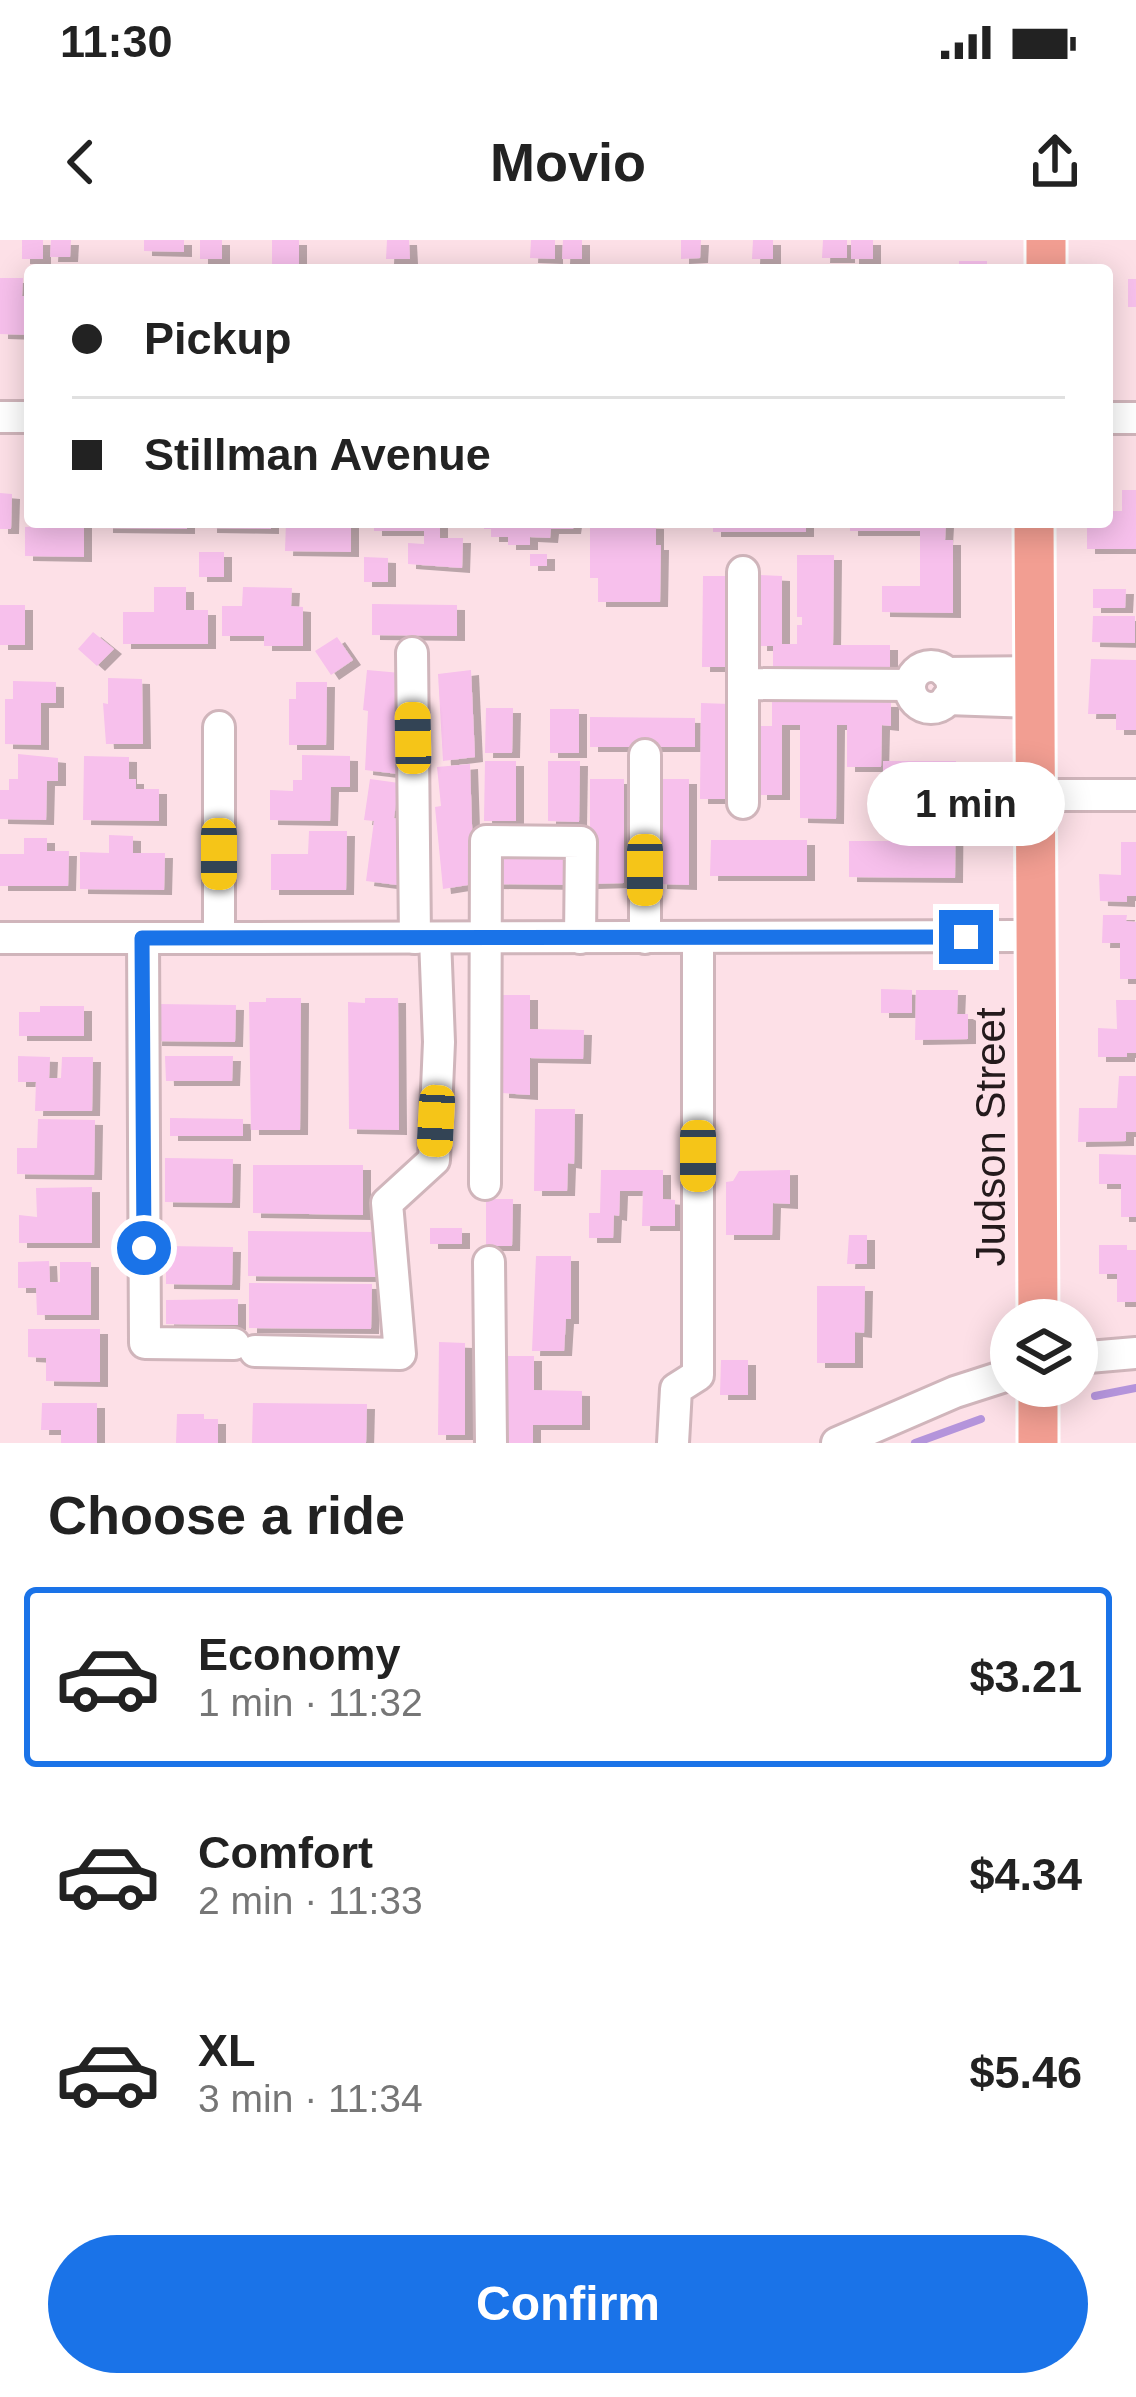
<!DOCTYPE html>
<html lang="en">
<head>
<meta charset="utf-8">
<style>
  :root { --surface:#fff; --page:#f2f2f2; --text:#222; --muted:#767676; --line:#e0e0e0; --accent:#1a73e8 }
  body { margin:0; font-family:Helvetica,sans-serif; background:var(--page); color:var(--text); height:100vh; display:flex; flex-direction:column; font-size:45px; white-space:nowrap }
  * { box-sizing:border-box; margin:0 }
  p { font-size:39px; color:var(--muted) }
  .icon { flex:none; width:66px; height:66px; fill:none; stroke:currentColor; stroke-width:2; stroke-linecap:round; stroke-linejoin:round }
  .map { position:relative; height:1203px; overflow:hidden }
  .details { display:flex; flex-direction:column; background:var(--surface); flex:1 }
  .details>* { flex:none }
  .hud { position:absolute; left:24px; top:24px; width:1089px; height:264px; border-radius:12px; box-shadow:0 6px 30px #0003; display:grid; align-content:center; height:264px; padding:0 48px; background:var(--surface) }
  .buttons { position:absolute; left:990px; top:1059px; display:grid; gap:24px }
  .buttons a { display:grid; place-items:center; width:108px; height:108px; border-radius:50%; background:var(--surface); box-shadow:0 6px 30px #0003; font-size:60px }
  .end { position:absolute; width:54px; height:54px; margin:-27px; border:15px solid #1a73e8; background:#fff; box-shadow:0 0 0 6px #fff }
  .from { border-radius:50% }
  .bubble { position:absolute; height:84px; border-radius:42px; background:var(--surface); box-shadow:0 6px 30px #0003; font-size:39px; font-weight:700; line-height:84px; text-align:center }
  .car { position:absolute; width:36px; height:72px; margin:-36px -18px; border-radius:15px; box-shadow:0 0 9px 3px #0007; background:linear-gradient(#f5c518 24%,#345 0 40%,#f5c518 0 76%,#345 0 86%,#f5c518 0) }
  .hud b { display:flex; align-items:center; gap:42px; height:114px; font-size:45px }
  .hud b+b { border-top:3px solid var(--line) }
  .hud i { width:30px; height:30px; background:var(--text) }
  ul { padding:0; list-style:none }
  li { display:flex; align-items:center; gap:36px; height:180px; margin:0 24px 18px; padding:0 24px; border:6px solid transparent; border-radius:12px }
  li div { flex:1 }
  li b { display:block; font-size:45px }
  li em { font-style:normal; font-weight:700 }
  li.on { border-color:var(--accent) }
  li>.icon { width:108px; height:108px; stroke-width:1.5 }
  h2 { padding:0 48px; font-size:54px; line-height:144px }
  .primary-button { display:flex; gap:24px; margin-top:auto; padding:24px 48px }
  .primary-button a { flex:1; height:138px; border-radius:72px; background:var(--accent); color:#fff; font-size:48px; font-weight:700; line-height:138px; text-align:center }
  .status { display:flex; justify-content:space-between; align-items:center; height:84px; padding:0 60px; background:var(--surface); direction:ltr }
  .status svg { height:33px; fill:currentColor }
  header { display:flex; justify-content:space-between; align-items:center; height:156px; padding:0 48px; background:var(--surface); font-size:54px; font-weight:700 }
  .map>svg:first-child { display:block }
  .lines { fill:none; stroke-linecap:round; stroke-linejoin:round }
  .stream { stroke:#b494db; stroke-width:8 }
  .building { fill:#f7c0ec; filter:url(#shadow) }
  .minor-casing { stroke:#d0b5bb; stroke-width:36 }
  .major-casing { stroke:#fff; stroke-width:45 }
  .minor { stroke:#fff; stroke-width:30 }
  .major { stroke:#f29e92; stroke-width:39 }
  .route { stroke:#1a73e8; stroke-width:15 }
  .labels { text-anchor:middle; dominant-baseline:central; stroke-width:12; stroke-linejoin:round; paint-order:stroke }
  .street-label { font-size:42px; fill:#241a1c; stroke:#fde0e7 }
</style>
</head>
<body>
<div class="status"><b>11:30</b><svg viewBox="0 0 49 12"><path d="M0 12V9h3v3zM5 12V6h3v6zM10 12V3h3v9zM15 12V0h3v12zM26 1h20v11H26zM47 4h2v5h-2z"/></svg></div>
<header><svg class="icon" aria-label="back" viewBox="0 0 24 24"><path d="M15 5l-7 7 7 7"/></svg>Movio<svg class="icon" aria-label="share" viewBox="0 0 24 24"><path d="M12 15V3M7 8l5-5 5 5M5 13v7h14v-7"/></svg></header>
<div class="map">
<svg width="1136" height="1203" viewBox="0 0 1136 1203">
  <defs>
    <filter id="shadow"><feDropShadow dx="8" dy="5" stdDeviation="0" flood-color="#0004"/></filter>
  </defs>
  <rect width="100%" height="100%" fill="#fde0e7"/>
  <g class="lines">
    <g class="stream">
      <polyline points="1095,1156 1136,1148"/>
      <polyline points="915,1203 981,1179"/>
    </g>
  </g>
  <g class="building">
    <rect x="22" y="0" width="21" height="19"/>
    <polygon points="51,0 71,0 70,17 50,17"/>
    <polygon points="144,0 184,0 184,12 144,11"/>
    <rect x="200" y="0" width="22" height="19"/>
    <rect x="272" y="0" width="27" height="30"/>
    <polygon points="387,0 409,0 410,19 386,19"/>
    <polygon points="531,0 555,0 555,19 530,18"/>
    <polygon points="563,0 582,0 582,19 562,19"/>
    <polygon points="681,0 701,0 700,18 681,19"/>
    <polygon points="753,0 773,0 773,19 752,19"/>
    <polygon points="823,0 847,0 847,18 822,18"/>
    <rect x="851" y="0" width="22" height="19"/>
    <rect x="959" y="21" width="28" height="9"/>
    <polygon points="0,38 23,38 22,56 30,56 30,95 0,94"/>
    <rect x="1128" y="39" width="8" height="28"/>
    <polygon points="1122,250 1136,250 1136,309 1087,309 1087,282 1107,282 1107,271 1122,271"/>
    <polygon points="0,253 12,254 11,289 0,289"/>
    <polygon points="41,282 84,282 84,317 25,316 25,287 41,286"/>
    <polygon points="105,282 187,282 187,289 105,288"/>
    <polygon points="209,282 271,282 271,289 209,288"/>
    <polygon points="286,282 351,282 351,312 285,311"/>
    <polygon points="374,282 440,282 440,298 463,298 462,328 408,324 408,303 424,304 424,291 374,291"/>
    <polygon points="484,282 574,282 573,289 551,289 550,298 530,297 530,305 508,305 508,297 491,297 491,289 484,289"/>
    <polygon points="590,282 656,284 656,305 661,305 660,362 598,362 598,338 590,338"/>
    <rect x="713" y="282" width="93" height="10"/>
    <polygon points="850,282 946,282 945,300 953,300 953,373 882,372 882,346 920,346 920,291 850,291"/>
    <rect x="199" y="312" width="25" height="25"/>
    <rect x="530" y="314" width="17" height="12"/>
    <polygon points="797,315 834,315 833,405 890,405 890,429 773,428 773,406 759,406 760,335 782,336 782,404 797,404 797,385 802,385 802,377 797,377"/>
    <polygon points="364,317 388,318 388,342 364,342"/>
    <polygon points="703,336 729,336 729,427 702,427"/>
    <polygon points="154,347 186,347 186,370 208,370 208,404 123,404 123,372 154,372"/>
    <polygon points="243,347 292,348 291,366 303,367 303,406 264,406 264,396 222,396 222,366 242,366"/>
    <polygon points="1093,349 1126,349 1125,368 1093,368"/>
    <polygon points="372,364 457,365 457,396 372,395"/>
    <rect x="0" y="365" width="25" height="40"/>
    <polygon points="1093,376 1135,376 1135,403 1092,402"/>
    <polygon points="93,392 114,409 97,426 78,409"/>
    <polygon points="337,397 353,420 331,435 315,411"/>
    <polygon points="1091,419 1136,420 1136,490 1116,490 1116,474 1088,474"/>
    <polygon points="367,430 401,433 398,534 365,530 368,471 363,470"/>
    <polygon points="471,430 475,517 443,521 438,434"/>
    <polygon points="108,438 142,439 143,504 106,504 103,463 108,464"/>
    <polygon points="13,441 56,442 56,463 41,463 41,505 5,504 5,459 13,459"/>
    <polygon points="296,442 327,442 326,505 289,505 289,459 296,459"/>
    <polygon points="772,461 891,462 891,486 882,485 881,527 847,527 847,485 837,485 836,579 800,578 800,485 782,485 782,555 759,555 759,486 772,486"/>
    <polygon points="701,463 730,464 729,559 700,559"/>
    <polygon points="486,468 513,468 512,513 485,513"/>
    <rect x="550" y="469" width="29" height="44"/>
    <polygon points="590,477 695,478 695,507 590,507"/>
    <polygon points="18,514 58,518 58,541 47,541 46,580 0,579 0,550 9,550 9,539 18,539"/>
    <polygon points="302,515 350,516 350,547 331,547 330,581 270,580 270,550 293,551 293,540 302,540"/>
    <polygon points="84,516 129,517 129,539 136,539 136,549 159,549 159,581 83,580"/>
    <polygon points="485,521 516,521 516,581 484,581"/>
    <polygon points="548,521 580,521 579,582 548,581"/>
    <polygon points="883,521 956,521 955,638 849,637 849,601 922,601 922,547 883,547"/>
    <polygon points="470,524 474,644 443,649 435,567 441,566 437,527"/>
    <polygon points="370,539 399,543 394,578 399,579 396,601 400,602 397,645 366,641 374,581 364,580"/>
    <polygon points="590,539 624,539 624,643 590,644"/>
    <polygon points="660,539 689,539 689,645 659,644"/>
    <polygon points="309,591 347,591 346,650 271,650 271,614 308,614"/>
    <polygon points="109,595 133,596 133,613 165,613 164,650 80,649 80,612 109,613"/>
    <polygon points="24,598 47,598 47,611 69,611 68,646 0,646 0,614 24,614"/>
    <polygon points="711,600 807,600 807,636 710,636"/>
    <polygon points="1121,602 1136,602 1136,656 1127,656 1127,662 1100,661 1099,634 1121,635"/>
    <polygon points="491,617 575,618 574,645 490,644"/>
    <polygon points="1103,675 1127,675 1126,681 1136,682 1136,739 1120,739 1120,703 1102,703"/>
    <polygon points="881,749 912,750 912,773 881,773"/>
    <polygon points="916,750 958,750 957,774 968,774 968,799 915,800"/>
    <polygon points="501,755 530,755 530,789 584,790 583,819 530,818 530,855 501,853"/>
    <polygon points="266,758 301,758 300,890 251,890 249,762 266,762"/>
    <polygon points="365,758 398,758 399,890 349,889 348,762 365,763"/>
    <polygon points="1116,760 1136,760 1136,813 1127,813 1127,817 1098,817 1098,788 1117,789"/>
    <polygon points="155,764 236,765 235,802 154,801"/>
    <polygon points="40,766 84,766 84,796 19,796 19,772 40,772"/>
    <polygon points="18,816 50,817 49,838 61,838 62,817 93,817 92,871 35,871 36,842 18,842"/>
    <polygon points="165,816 233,816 232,841 166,841"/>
    <polygon points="1119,836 1136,836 1136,892 1126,892 1126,901 1078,902 1079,868 1117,868"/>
    <polygon points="535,869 575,869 574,924 568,923 567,951 534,951"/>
    <polygon points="170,878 243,879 243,896 170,896"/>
    <polygon points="38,879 95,880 94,935 17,934 17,908 37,908"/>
    <polygon points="1099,914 1136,915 1136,977 1121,977 1121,944 1099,944"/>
    <polygon points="165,918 233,919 232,963 165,962"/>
    <polygon points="253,925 363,925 363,975 253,973"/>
    <polygon points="601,930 663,930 663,959 675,960 675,986 642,986 643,951 620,951 619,976 614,975 613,998 589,998 589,973 600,973"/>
    <polygon points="790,930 790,964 773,963 772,995 726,995 726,942 733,941 739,931"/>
    <polygon points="92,947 92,1003 19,1003 19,975 37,977 36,948"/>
    <polygon points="486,959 513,959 512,1006 486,1006"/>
    <rect x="430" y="988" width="32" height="16"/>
    <polygon points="248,991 377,992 376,1037 248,1036"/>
    <polygon points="849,995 867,995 867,1024 847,1024"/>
    <polygon points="1099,1005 1127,1005 1127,1010 1136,1010 1136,1062 1117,1062 1117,1034 1099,1034"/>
    <polygon points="166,1006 233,1007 232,1045 166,1044"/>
    <polygon points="536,1016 571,1016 571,1079 566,1079 564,1111 532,1111"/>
    <polygon points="49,1021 50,1042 60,1042 60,1022 91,1022 91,1075 37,1075 36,1048 18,1048 18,1022"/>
    <polygon points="249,1043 372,1044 371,1089 249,1088"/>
    <polygon points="817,1046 865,1046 864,1093 855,1092 855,1123 817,1123"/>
    <polygon points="238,1059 238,1085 166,1084 166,1060"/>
    <polygon points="28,1089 100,1089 100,1142 46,1141 46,1118 28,1117"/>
    <polygon points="439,1102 465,1103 465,1195 438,1195"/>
    <polygon points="500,1116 534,1116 534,1150 582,1151 582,1185 533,1185 533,1203 499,1203"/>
    <polygon points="721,1120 748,1120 748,1155 720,1155"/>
    <polygon points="42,1163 97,1163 97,1203 61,1203 61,1190 41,1190"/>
    <polygon points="253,1163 367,1164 366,1203 252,1203"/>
    <polygon points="177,1174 204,1174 204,1179 218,1179 218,1203 176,1203"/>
  </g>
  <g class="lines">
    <g class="minor-casing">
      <g id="minor">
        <polyline points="0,177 30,177"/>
        <polyline points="1107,178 1136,178"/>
        <polyline points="743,332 743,444 910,445"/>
        <polyline points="412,413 415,698"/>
        <circle cx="931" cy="447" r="21"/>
        <polyline points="946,433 1033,432"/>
        <polyline points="743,444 743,563"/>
        <polyline points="947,459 1033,462"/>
        <polyline points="645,515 645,698"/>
        <polyline points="1032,555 1136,555"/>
        <polyline points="0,698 219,698 219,487"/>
        <polyline points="143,698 145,1103 234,1104"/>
        <polyline points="219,698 1035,696"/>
        <polyline points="485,944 486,601 581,602 580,698"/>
        <polyline points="489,1022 491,1203"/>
        <polyline points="255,1111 400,1114 387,963 434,920 439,802 435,698"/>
        <polyline points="1077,1118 1136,1113"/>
        <polyline points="673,1203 676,1149 698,1135 698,698"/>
        <polyline points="837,1203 955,1152 1011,1134"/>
      </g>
    </g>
    <g class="major-casing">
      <g id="major">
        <polyline points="1046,30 1046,0"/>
        <polyline points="1034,282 1038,1080"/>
        <polyline points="1038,1146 1038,1203"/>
      </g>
    </g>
    <use href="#minor" class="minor"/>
    <use href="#major" class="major"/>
  </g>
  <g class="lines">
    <polyline class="route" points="144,1008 142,698 966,697"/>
  </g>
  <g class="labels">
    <g class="street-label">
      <text transform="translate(990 897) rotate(-90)">Judson Street</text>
    </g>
  </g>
</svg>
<div class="buttons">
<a><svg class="icon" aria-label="layers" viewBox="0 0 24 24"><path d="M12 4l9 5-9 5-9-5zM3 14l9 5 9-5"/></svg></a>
</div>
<i class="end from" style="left:144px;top:1008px"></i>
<i class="end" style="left:966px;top:697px"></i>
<div class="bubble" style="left:867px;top:522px;width:198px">1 min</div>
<i class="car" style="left:413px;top:498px;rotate:359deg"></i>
<i class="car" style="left:219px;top:614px;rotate:180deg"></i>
<i class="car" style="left:645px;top:630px;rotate:180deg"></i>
<i class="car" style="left:436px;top:881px;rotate:183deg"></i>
<i class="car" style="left:698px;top:916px;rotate:180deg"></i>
<div class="hud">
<b><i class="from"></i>Pickup</b>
<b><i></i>Stillman Avenue</b>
</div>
</div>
<section class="details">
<h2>Choose a ride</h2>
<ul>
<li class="on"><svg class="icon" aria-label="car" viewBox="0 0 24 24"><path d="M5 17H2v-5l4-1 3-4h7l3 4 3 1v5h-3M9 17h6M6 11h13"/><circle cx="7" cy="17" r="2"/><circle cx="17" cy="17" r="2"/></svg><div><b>Economy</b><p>1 min · 11:32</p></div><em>$3.21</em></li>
<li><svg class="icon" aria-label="car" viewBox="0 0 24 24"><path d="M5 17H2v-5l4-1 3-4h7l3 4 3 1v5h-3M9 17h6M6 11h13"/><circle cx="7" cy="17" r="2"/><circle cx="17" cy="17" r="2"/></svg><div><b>Comfort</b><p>2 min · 11:33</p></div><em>$4.34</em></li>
<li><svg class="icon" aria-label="car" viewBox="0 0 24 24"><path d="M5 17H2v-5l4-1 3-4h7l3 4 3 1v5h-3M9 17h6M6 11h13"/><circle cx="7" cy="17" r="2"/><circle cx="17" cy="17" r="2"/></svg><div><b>XL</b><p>3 min · 11:34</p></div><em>$5.46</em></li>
</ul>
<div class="primary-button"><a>Confirm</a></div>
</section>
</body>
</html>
